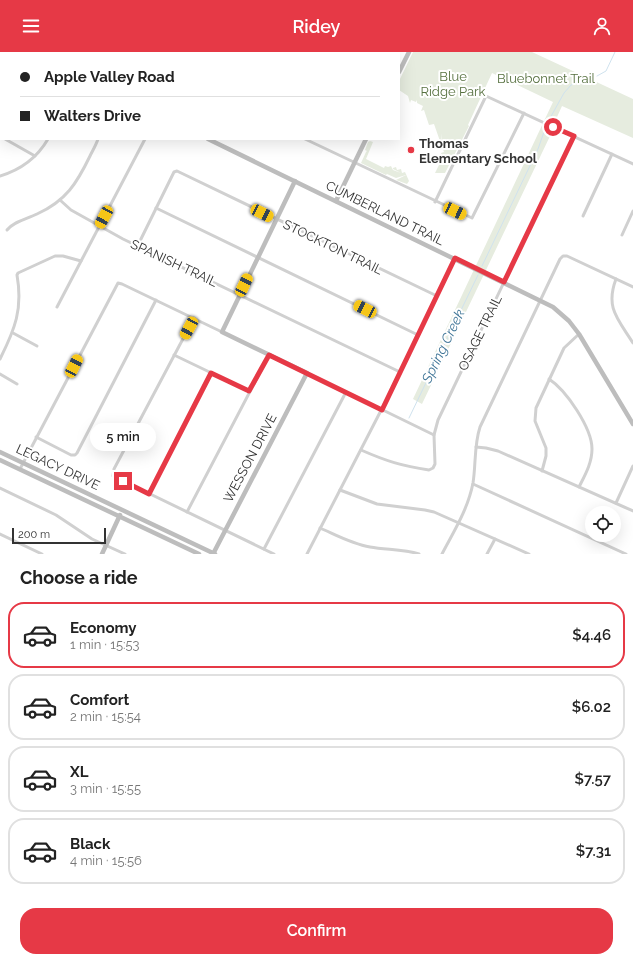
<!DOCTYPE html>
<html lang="en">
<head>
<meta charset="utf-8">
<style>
  :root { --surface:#fff; --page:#f6f6f6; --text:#222; --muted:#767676; --line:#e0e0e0; --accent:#e63946 }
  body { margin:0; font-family:Raleway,sans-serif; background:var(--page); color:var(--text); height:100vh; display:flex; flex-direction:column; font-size:15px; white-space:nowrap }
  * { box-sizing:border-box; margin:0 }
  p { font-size:13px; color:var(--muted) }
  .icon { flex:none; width:22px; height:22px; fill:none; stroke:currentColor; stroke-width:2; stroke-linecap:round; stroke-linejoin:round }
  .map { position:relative; height:502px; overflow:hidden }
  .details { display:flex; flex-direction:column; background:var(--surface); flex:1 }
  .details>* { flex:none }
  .guide { position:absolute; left:0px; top:0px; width:400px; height:88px; box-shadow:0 4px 16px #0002; display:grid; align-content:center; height:88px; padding:0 20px; background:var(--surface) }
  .tools { position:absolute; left:585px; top:454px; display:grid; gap:8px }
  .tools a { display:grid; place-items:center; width:36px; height:36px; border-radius:50%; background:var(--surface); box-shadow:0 4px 16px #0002; font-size:20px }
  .scale { position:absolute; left:12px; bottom:10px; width:94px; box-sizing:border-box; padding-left:4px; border:2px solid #333; border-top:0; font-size:11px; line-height:14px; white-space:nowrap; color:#333; -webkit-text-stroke:3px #fff; paint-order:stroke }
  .end { position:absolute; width:18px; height:18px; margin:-9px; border:5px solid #e63946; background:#fff; box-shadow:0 0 0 2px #fff }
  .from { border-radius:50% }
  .bubble { position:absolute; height:28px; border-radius:14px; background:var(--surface); box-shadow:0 4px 16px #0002; font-size:13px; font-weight:600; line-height:28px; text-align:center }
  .car { position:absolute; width:12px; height:24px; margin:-12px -6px; border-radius:5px; box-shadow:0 0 3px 1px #0007; background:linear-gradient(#f5c518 24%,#345 0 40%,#f5c518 0 76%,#345 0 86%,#f5c518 0) }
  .guide b { display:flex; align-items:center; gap:14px; height:38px; font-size:15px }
  .guide b+b { border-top:1px solid var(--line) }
  .guide i { width:10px; height:10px; background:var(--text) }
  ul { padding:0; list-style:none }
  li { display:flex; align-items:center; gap:12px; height:66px; margin:0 8px 6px; padding:0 12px; border:2px solid var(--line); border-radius:16px }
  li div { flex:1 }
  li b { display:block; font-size:15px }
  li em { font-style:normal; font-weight:600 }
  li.selected { border-color:var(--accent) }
  li>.icon { width:36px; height:36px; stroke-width:1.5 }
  h2 { padding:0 20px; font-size:18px; line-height:48px }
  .cta { display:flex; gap:8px; margin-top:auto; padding:8px 20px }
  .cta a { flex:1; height:46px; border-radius:16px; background:var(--accent); color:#fff; font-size:16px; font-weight:600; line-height:46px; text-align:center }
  header { display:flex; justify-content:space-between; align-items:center; height:52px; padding:0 20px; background:var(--accent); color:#fff; font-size:18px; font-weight:600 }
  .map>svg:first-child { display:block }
  .green { fill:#e6ecdf }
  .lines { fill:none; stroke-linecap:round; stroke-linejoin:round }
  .stream { stroke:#cfe2ee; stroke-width:1 }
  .street { stroke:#d0d0d0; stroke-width:3 }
  .secondary { stroke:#bdbdbd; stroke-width:4.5 }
  .route { stroke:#e63946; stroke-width:5 }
  .poi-dot { fill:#e63946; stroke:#fff; stroke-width:1.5 }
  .labels { text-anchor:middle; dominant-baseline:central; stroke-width:4; stroke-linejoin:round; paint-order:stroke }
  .park-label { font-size:13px; fill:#56703f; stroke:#fff }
  .poi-label { font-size:13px; font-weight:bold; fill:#333; stroke:#fff; text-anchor:start }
  .street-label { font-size:13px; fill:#333; stroke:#fff }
  .water-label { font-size:14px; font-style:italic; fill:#3f7597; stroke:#fff }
</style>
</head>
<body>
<header><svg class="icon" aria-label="menu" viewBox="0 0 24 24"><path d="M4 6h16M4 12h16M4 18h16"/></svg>Ridey<svg class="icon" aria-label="person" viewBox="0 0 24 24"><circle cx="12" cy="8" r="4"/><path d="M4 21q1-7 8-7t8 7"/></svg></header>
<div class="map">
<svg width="633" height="502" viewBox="0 0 633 502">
  <rect width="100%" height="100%" fill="#fff"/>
  <g class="green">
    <polygon points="413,0 532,0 633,47 633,86 562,54 552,76 553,78 551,82 422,352 413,347 553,50 492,21 468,73 469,74 445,121 435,121 439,113 444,110 441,101 444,100 442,95 441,81 441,92 434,72 429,73 424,58 421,59 423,54 417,51 417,48 416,50 411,48 410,51 408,44 399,38 399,29"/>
    <polygon points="370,89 373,90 366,107 384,116 385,114 388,115 391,114 393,118 391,122 393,118 401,121 393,117 393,116 396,115 397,118 401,117 402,121 405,120 409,129 407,132 396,128 406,123 396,126 387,122 386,123 361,111 366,100 367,99 365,98 368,90"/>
  </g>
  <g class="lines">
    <g class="stream">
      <polyline points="597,24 606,19 615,0"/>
      <polyline points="549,68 564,41 571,33 587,27"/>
      <polyline points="482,214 538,97 545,77"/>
      <polyline points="409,366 478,223"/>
    </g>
    <g class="street">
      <polyline points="128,0 130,1"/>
      <polyline points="222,1 222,0"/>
      <polyline points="268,1 268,0"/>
      <polyline points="314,1 315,0"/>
      <polyline points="360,1 361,0"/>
      <polyline points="0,85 1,85"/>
      <polyline points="5,87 35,104"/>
      <polyline points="305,87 472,166 524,61"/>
      <path d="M0,124c20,-6 37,-18 48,-37"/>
      <polyline points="60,148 71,158 123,187 400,320"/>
      <polyline points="435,150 486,44 633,112"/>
      <polyline points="156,156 418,283"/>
      <polyline points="583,164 612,102"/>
      <path d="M7,178c7,-9 20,-11 30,-16 29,-13 40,-31 53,-58 3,-6 6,-11 8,-17"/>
      <polyline points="622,183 633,159"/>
      <polyline points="138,193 174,120 177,119 437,244"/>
      <path d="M616,227c-11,29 2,40 17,64"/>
      <polyline points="57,255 145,87"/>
      <polyline points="194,266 114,417 113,424 274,502"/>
      <polyline points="13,281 37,294"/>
      <polyline points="174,303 249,339"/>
      <path d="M0,307c15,-30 23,-50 17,-84l1,-2 37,-17h8l18,5"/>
      <polyline points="307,321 434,383"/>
      <polyline points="0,322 17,332"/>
      <path d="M549,327c17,11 43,49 43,70 0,14 -7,26 -13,38"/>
      <polyline points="36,385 71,403 75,403 77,401 156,248"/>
      <polyline points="476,395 486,396 498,399 633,459"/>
      <path d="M361,398c25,11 41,16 68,20l4,-2 2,-4 -1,-29 4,-15 136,-284"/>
      <polyline points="20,417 118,231 122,232 222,280"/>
      <polyline points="542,419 546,404 546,396 535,369 536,356 564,296 579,282"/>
      <polyline points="473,432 626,502"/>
      <polyline points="0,436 56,463 92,487 125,502"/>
      <polyline points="340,438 377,452 425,458 434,460 529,502"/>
      <polyline points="149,442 211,321"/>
      <polyline points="616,451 633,414"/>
      <polyline points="187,460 269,303"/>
      <path d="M320,476c16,7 32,16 50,19 16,3 33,2 49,7"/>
      <polyline points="0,482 42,502"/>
      <polyline points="264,497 346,340"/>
      <polyline points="307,502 390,341 455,206"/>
      <path d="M442,502c12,-23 26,-45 31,-71 3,-19 1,-38 7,-56l80,-168 3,-3h4l66,31"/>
      <polyline points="487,502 495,487"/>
    </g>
    <g class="secondary">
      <polyline points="399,20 409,0"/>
      <polyline points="0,37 1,37"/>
      <polyline points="208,87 553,255 569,269 579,282 633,372"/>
      <polyline points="336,149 366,87"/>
      <polyline points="0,400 215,502"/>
      <polyline points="0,408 199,502"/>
      <polyline points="102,502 120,463"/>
      <polyline points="213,502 307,321 222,280 295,129"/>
    </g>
  </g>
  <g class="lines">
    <polyline class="route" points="123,429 149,442 211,321 249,339 269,303 382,358 455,206 504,230 574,84 553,75"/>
  </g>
  <circle class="poi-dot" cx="411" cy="98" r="4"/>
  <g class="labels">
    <g class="park-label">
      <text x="453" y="24">Blue<tspan x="453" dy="15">Ridge Park</tspan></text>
      <text x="546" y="26">Bluebonnet Trail</text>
    </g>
    <g class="poi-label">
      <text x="419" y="91">Thomas<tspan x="419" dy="15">Elementary School</tspan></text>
    </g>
    <g class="street-label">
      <text transform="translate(385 161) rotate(26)">CUMBERLAND TRAIL</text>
      <text transform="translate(333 195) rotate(26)">STOCKTON TRAIL</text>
      <text transform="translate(174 211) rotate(25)">SPANISH TRAIL</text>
      <text transform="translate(480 281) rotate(-64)">OSAGE TRAIL</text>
      <text transform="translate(250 406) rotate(-62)">WESSON DRIVE</text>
      <text transform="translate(58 415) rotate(25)">LEGACY DRIVE</text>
    </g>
    <g class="water-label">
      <text transform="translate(443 294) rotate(-64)">Spring Creek</text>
    </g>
  </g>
</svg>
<div class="tools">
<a><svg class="icon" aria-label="locate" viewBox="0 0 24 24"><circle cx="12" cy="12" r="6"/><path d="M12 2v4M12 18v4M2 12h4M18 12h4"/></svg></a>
</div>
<div class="scale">200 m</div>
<i class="end from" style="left:553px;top:75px"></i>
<i class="end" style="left:123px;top:429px"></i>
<div class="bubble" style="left:90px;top:371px;width:66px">5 min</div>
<i class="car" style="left:455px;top:159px;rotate:115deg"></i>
<i class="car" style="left:262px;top:161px;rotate:116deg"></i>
<i class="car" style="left:104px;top:165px;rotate:208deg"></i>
<i class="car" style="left:244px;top:233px;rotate:26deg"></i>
<i class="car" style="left:365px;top:257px;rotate:296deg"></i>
<i class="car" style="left:189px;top:276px;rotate:209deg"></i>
<i class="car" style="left:74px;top:314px;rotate:27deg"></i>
<div class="guide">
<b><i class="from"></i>Apple Valley Road</b>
<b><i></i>Walters Drive</b>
</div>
</div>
<section class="details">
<h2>Choose a ride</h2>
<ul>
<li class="selected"><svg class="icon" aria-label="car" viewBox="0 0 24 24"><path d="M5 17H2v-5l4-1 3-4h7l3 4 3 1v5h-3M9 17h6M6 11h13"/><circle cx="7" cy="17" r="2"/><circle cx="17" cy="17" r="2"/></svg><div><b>Economy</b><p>1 min · 15:53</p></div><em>$4.46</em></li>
<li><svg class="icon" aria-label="car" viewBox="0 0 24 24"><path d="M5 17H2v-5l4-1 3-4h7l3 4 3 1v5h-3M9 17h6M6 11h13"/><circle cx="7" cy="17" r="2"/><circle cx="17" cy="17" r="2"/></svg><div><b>Comfort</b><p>2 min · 15:54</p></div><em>$6.02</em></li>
<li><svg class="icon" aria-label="car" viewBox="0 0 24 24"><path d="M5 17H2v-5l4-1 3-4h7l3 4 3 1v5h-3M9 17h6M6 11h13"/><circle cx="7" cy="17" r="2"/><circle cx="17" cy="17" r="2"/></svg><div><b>XL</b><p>3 min · 15:55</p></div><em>$7.57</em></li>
<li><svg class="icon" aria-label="car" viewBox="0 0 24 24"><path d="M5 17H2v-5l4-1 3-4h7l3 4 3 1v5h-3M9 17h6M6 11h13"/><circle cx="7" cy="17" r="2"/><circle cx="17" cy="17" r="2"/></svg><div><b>Black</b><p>4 min · 15:56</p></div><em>$7.31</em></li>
</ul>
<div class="cta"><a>Confirm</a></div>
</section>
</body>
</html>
